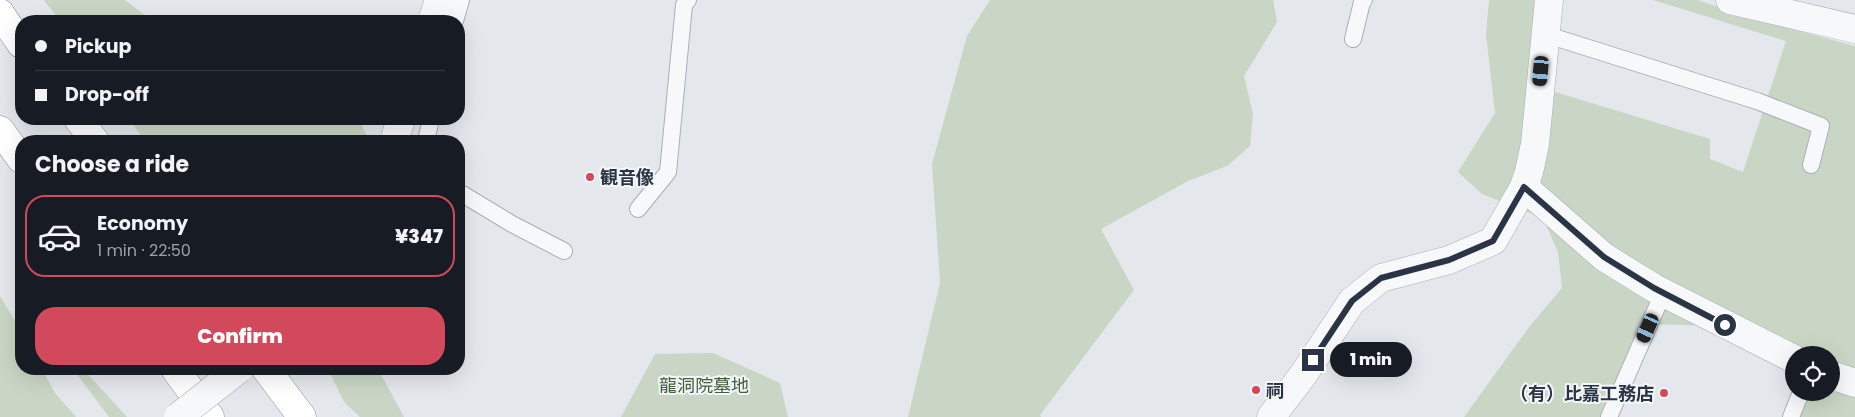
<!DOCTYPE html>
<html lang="en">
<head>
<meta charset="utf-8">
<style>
  :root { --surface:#171b24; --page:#20242c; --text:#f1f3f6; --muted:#9ea1a6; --line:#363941; --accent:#d1495b }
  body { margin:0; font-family:Poppins,"Noto Sans JP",sans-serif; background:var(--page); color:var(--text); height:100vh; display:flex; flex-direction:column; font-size:19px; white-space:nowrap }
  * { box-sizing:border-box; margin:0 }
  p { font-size:16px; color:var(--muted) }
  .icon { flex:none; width:28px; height:28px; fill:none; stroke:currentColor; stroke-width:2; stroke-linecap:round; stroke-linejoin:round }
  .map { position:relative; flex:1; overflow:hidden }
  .drawer { position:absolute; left:15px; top:135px; width:450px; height:240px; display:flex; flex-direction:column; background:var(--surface); border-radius:20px; box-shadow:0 5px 20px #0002 }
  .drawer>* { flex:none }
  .guide { position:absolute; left:15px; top:15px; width:450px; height:110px; border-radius:20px; box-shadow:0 5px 20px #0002; display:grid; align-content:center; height:110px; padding:0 20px; background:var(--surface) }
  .fabs { position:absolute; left:1785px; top:346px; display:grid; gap:10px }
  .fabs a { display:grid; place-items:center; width:55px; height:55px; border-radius:50%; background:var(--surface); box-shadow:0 5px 20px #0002; font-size:25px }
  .end { position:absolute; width:22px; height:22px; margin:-11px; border:6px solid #2b3445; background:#fff; box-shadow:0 0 0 2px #fff }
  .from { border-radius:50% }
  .bubble { position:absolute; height:35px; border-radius:18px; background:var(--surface); box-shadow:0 5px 20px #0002; font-size:16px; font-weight:800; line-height:35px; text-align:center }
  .car { position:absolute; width:15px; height:30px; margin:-15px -8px; border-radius:6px; box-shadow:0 0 4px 1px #0007; background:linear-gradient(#222 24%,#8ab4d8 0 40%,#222 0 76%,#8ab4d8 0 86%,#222 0) }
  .guide b { display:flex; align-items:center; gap:18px; height:48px; font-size:19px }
  .guide b+b { border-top:1px solid var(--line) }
  .guide i { width:12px; height:12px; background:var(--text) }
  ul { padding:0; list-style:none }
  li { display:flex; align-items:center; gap:15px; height:82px; margin:0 10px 8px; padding:0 10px; border:2px solid var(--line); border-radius:20px }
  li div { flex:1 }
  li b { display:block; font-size:19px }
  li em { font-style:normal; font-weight:800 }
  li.selected { border-color:var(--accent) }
  li>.icon { width:45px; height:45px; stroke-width:1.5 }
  h2 { padding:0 20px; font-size:22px; line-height:60px }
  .action { display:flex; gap:10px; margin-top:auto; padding:10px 20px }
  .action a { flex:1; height:58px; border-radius:20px; background:var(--accent); color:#fff; font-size:20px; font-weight:800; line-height:58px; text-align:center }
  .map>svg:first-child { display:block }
  .green { fill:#c9d6c5 }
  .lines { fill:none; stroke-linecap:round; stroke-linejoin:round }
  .service-casing { stroke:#a9aeb7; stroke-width:18 }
  .minor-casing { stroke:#a9aeb7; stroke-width:29 }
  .motorway-casing { stroke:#8b94a3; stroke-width:29 }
  .service { stroke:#f7f8fa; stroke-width:16 }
  .minor { stroke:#f7f8fa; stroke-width:28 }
  .motorway { stroke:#fff; stroke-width:28 }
  .minor-bridge-casing { stroke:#a9aeb7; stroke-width:29; stroke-linecap:butt }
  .minor-bridge { stroke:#f7f8fa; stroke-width:28 }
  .route { stroke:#2b3445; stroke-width:6 }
  .poi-dot { fill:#d1495b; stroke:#f4f6f9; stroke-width:2 }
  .labels { text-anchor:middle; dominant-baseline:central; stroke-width:4; stroke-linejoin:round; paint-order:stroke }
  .poi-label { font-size:18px; font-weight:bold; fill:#2b3445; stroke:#f4f6f9; text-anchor:start }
  .park-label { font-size:18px; fill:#3f6138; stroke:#f4f6f9 }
</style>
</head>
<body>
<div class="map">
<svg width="1855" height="417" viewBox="0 0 1855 417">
  <rect width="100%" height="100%" fill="#e4e7ec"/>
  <g class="green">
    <polygon points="44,0 125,0 146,16 148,21 60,21"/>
    <polygon points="990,0 1273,0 1277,22 1244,76 1253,114 1250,146 1227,166 1188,181 1101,229 1134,290 1040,415 1041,417 908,417 940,283 932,164 967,36"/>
    <polygon points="1489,0 1558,0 1552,91 1710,139 1710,159 1743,172 1786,41 1653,0 1697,0 1769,23 1855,46 1855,417 1785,417 1796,393 1831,392 1831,355 1794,355 1721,326 1644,324 1604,417 1464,417 1529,327 1562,288 1558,252 1543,218 1482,194 1458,172 1495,113 1486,34"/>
    <polygon points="129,119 359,119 369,141 145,141"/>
    <polygon points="0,296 21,331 21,369 42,369 55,393 76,417 0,417"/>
    <polygon points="713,353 780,383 788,417 621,417 655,354"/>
    <polygon points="73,369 83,369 127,417 109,417"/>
    <polygon points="328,369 378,369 404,417 360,417 344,402"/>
  </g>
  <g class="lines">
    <g class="service-casing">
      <g id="service">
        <polyline points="455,21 461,0"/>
        <polyline points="1544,34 1757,101 1821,126 1811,165"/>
        <polyline points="1353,39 1362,2 1364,0"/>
        <polyline points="426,141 431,119"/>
        <polyline points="459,192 512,224 564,251"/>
        <polyline points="638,209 668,172 684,5 688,0"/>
        <polyline points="1609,417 1663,293"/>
        <polyline points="1791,417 1801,392"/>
      </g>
    </g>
    <g class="minor-casing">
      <g id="minor">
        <polyline points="1730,0 1855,29"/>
        <polyline points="432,21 439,0"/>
        <polyline points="394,141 401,119"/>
        <polyline points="1524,187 1604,257 1654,288 1794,359"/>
        <polyline points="1831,375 1855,383"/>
        <polyline points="1271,417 1303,375 1352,301 1381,278 1449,260 1493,241 1524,187 1529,172 1535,144 1549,0"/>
      </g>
    </g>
    <g class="motorway-casing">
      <g id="motorway">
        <polyline points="0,13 21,44"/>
        <polyline points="78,119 95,141"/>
        <polyline points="0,130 21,159"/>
        <polyline points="175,369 210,417"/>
        <polyline points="266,369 302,417"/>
      </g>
    </g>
    <use href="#service" class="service"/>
    <use href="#minor" class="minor"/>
    <use href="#motorway" class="motorway"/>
    <g class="minor-bridge-casing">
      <polyline id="minor-bridge" points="178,417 239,369"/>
    </g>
    <use href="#minor-bridge" class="minor-bridge"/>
  </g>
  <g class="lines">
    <polyline class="route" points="1313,360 1352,301 1381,278 1449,260 1493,241 1524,187 1604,257 1654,288 1725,325"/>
  </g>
  <g class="poi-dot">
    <circle cx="590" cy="177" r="5"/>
    <circle cx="1256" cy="390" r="5"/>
    <circle cx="1664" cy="393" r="5"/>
  </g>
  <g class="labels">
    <g class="poi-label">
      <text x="600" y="177">観音像</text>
      <text x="1266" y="390">祠</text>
      <text x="1654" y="393" text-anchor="end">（有）比嘉工務店</text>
    </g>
    <g class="park-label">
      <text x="704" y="385">龍洞院墓地</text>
    </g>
  </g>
</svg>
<div class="fabs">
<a><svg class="icon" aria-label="locate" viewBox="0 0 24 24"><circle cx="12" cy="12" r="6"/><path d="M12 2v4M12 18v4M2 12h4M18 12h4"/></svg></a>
</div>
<i class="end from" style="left:1725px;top:325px"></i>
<i class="end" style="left:1313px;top:360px"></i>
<div class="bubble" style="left:1330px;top:342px;width:82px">1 min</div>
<i class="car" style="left:1541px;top:71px;rotate:185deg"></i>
<i class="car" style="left:1648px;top:328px;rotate:204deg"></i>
<div class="guide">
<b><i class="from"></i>Pickup</b>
<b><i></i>Drop-off</b>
</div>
<section class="drawer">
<h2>Choose a ride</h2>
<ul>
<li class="selected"><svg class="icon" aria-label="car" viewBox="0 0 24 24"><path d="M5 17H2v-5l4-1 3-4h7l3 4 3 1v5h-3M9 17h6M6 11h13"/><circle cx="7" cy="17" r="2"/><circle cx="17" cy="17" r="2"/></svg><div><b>Economy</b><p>1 min · 22:50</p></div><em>¥347</em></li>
</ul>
<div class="action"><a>Confirm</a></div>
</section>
</div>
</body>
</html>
